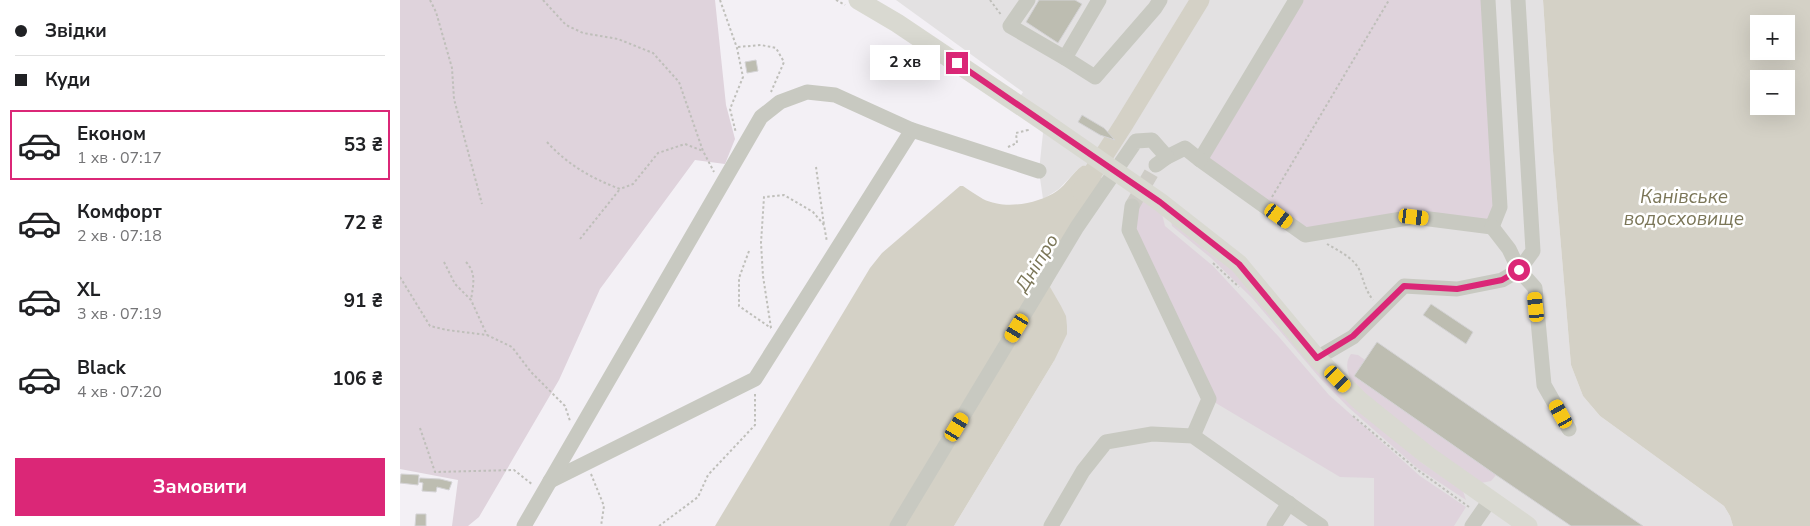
<!DOCTYPE html>
<html lang="uk">
<head>
<meta charset="utf-8">
<style>
  :root { --surface:#fff; --page:#f6f6f6; --text:#202124; --muted:#757577; --line:#e0e0e0; --accent:#db2777 }
  body { margin:0; font-family:"Nunito Sans",sans-serif; background:var(--page); color:var(--text); height:100vh; display:flex; flex-direction:column; font-size:19px; white-space:nowrap }
  * { box-sizing:border-box; margin:0 }
  p { font-size:16px; color:var(--muted) }
  .icon { flex:none; width:28px; height:28px; fill:none; stroke:currentColor; stroke-width:2; stroke-linecap:round; stroke-linejoin:round }
  .map { position:relative; flex:1; overflow:hidden }
  .details { display:flex; flex-direction:column; background:var(--surface); width:400px }
  .details>* { flex:none }
  .banner { display:grid; align-content:center; height:110px; padding:0 15px; background:var(--surface) }
  .controls { position:absolute; left:1350px; top:15px; display:grid; gap:10px }
  .controls a { display:grid; place-items:center; width:45px; height:45px; border-radius:0px; background:var(--surface); box-shadow:0 5px 20px #0002; font-size:25px }
  .end { position:absolute; width:22px; height:22px; margin:-11px; border:6px solid #db2777; background:#fff; box-shadow:0 0 0 2px #fff }
  .from { border-radius:50% }
  .bubble { position:absolute; height:35px; border-radius:0px; background:var(--surface); box-shadow:0 5px 20px #0002; font-size:16px; font-weight:700; line-height:35px; text-align:center }
  .car { position:absolute; width:15px; height:30px; margin:-15px -8px; border-radius:6px; box-shadow:0 0 4px 1px #0007; background:linear-gradient(#f5c518 24%,#345 0 40%,#f5c518 0 76%,#345 0 86%,#f5c518 0) }
  .banner b { display:flex; align-items:center; gap:18px; height:48px; font-size:19px }
  .banner b+b { border-top:1px solid var(--line) }
  .banner i { width:12px; height:12px; background:var(--text) }
  ul { padding:0; list-style:none }
  li { display:flex; align-items:center; gap:15px; height:70px; margin:0 10px 8px; padding:0 5px; border:2px solid transparent; border-radius:0px }
  li div { flex:1 }
  li b { display:block; font-size:19px }
  li em { font-style:normal; font-weight:700 }
  li.active { border-color:var(--accent) }
  li>.icon { width:45px; height:45px; stroke-width:1.5 }
  .button { display:flex; gap:10px; margin-top:auto; padding:10px 15px }
  .button a { flex:1; height:58px; border-radius:0px; background:var(--accent); color:#fff; font-size:20px; font-weight:700; line-height:58px; text-align:center }
  main { display:flex; flex:1; min-height:0 }
  .map>svg:first-child { display:block }
  .built { fill:#e3e1e2 }
  .green { fill:#dfd3dc }
  .water { fill:#d4d1c6; fill-rule:evenodd }
  .lines { fill:none; stroke-linecap:round; stroke-linejoin:round }
  .river { stroke:#d4d1c6; stroke-width:19 }
  .building { fill:#bdbdb1; stroke:#d4d3d5 }
  .minor-tunnel { stroke:#ceccc6; stroke-width:15; stroke-dasharray:15 8; stroke-linecap:butt }
  .path { stroke:#bfbfba; stroke-width:2; stroke-dasharray:2.5 2.5; stroke-linecap:butt }
  .minor { stroke:#c8c9c1; stroke-width:15 }
  .major { stroke:#d9d9d1; stroke-width:19 }
  .route { stroke:#db2777; stroke-width:6 }
  .labels { text-anchor:middle; dominant-baseline:central; stroke-width:5; stroke-linejoin:round; paint-order:stroke }
  .water-label { font-size:19px; font-style:italic; fill:#7b7658; stroke:#fff }
</style>
</head>
<body>
<main>
<section class="details">
<div class="banner">
<b><i class="from"></i>Звідки</b>
<b><i></i>Куди</b>
</div>
<ul>
<li class="active"><svg class="icon" aria-label="car" viewBox="0 0 24 24"><path d="M5 17H2v-5l4-1 3-4h7l3 4 3 1v5h-3M9 17h6M6 11h13"/><circle cx="7" cy="17" r="2"/><circle cx="17" cy="17" r="2"/></svg><div><b>Економ</b><p>1 хв · 07:17</p></div><em>53 ₴</em></li>
<li><svg class="icon" aria-label="car" viewBox="0 0 24 24"><path d="M5 17H2v-5l4-1 3-4h7l3 4 3 1v5h-3M9 17h6M6 11h13"/><circle cx="7" cy="17" r="2"/><circle cx="17" cy="17" r="2"/></svg><div><b>Комфорт</b><p>2 хв · 07:18</p></div><em>72 ₴</em></li>
<li><svg class="icon" aria-label="car" viewBox="0 0 24 24"><path d="M5 17H2v-5l4-1 3-4h7l3 4 3 1v5h-3M9 17h6M6 11h13"/><circle cx="7" cy="17" r="2"/><circle cx="17" cy="17" r="2"/></svg><div><b>XL</b><p>3 хв · 07:19</p></div><em>91 ₴</em></li>
<li><svg class="icon" aria-label="car" viewBox="0 0 24 24"><path d="M5 17H2v-5l4-1 3-4h7l3 4 3 1v5h-3M9 17h6M6 11h13"/><circle cx="7" cy="17" r="2"/><circle cx="17" cy="17" r="2"/></svg><div><b>Black</b><p>4 хв · 07:20</p></div><em>106 ₴</em></li>
</ul>
<div class="button"><a>Замовити</a></div>
</section>
<div class="map">
<svg width="1410" height="526" viewBox="0 0 1410 526">
  <rect width="100%" height="100%" fill="#f3f0f5"/>
  <polygon class="built" points="496,0 1143,0 1153,151 1171,365 1183,396 1200,416 1324,506 1330,516 1333,526 554,526 654,361 650,287 682,166 677,170 659,189 643,199 639,171 643,133 640,119 616,103 623,92"/>
  <g class="green">
    <polygon points="0,0 315,0 326,105 335,139 325,164 295,160 200,289 159,380 79,517 68,526 52,526 58,480 0,469"/>
    <polygon points="896,0 1088,0 1100,207 1092,227 1014,217 905,235 800,160"/>
    <polygon points="739,198 762,214 765,226 813,266 879,337 929,395 1020,476 1066,507 1054,526 974,526 974,478 940,477 809,399 729,230 732,206"/>
    <polygon points="771,221 803,244 835,273 997,442 1022,463 1063,491 1066,500 1016,467 948,407 919,377 852,298 811,258 772,226"/>
    <path d="M951,354l7,1 7,5 -11,16 142,99 -5,6 -10,2 -47,-32 -82,-68c-4,-10 -8,-19 -1,-29z"/>
  </g>
  <g class="water">
    <path d="M1143,0h267v526h-77l-3,-10 -6,-10 -124,-90 -17,-20 -12,-31 -18,-214zM1359,24h27v27h-27zM1359,79h27v27h-27z"/>
    <path d="M682,166c9,-1 17,4 20,13l-52,108 11,19 5,10 1,10v8l-13,27 -100,165h-239l155,-258 12,-15 78,-67h3c6,4 13,9 20,13 22,11 55,5 74,-8 10,-7 15,-18 25,-25z"/>
  </g>
  <g class="lines">
    <polyline class="river" points="681,191 724,124 800,0"/>
  </g>
  <g class="building">
    <polygon points="639,0 675,0 682,4 658,43 626,22"/>
    <polygon points="356,60 358,71 347,73 345,62"/>
    <polygon points="682,115 704,128 715,140 700,135 678,122"/>
    <polygon points="1031,304 1073,332 1066,344 1023,315"/>
    <polygon points="977,342 1243,526 1171,526 1096,475 954,376"/>
    <polygon points="1,474 19,475 18,485 0,483"/>
    <polygon points="20,478 40,479 52,482 49,490 37,487 36,492 22,491 23,483 19,482"/>
    <polygon points="16,514 26,514 26,526 15,526"/>
  </g>
  <g class="lines">
    <polyline class="minor-tunnel" points="732,206 756,165"/>
    <g class="path">
      <polyline points="30,0 36,12 52,68 54,99 82,204"/>
      <polyline points="143,0 166,25 183,33 218,39 253,53 279,82 303,151 314,172"/>
      <polyline points="320,0 337,48 343,77 330,109 336,133"/>
      <polyline points="436,0 445,5"/>
      <polyline points="590,0 602,16"/>
      <polyline points="338,47 361,45 376,48 384,62 371,92"/>
      <path d="M147,142c21,23 44,36 73,47l13,-5 25,-31 27,-9 18,7"/>
      <polyline points="608,147 617,143 616,133 628,130 627,128"/>
      <polyline points="416,167 424,225"/>
      <polyline points="872,197 989,0"/>
      <polyline points="180,239 220,189"/>
      <path d="M927,244c12,7 27,14 33,27 4,11 6,20 13,29"/>
      <polyline points="349,251 339,278 339,306 371,328"/>
      <polyline points="44,262 55,284 71,300 87,335"/>
      <path d="M66,262c11,12 7,23 5,38"/>
      <polyline points="813,263 839,287"/>
      <polyline points="0,277 30,326 47,330 87,335 112,347 131,372 165,406 170,421"/>
      <polyline points="371,328 363,276 361,243 364,197 384,195 413,212 424,225 427,242"/>
      <polyline points="953,416 1015,468 1069,507"/>
      <polyline points="20,428 35,472 114,470 133,485"/>
      <polyline points="191,474 204,506 201,526"/>
      <polyline points="259,526 298,497 308,475 355,425 355,393"/>
    </g>
    <g class="minor">
      <polyline points="628,0 610,26 665,58 699,0"/>
      <polyline points="896,0 800,160 905,235 1014,217 1092,227 1100,207 1088,0"/>
      <polyline points="665,58 695,77 755,8 760,0"/>
      <polyline points="756,165 767,157 785,148 800,160"/>
      <polyline points="732,206 729,230 809,399 793,436"/>
      <polyline points="1092,227 1109,249 1119,270 1135,288 1144,385 1169,429"/>
      <polyline points="917,358 953,337 1004,286 1057,289 1102,280 1119,270 1133,251 1118,0"/>
      <polyline points="150,481 355,379 512,130"/>
      <polyline points="124,526 361,117 380,102 407,92 435,95 512,130 639,171"/>
      <polyline points="497,526 677,227 736,141 752,140 767,157"/>
      <polyline points="651,526 683,471 706,442 752,434 793,436 921,526"/>
      <polyline points="874,526 889,503"/>
      <polyline points="1072,526 1090,500"/>
    </g>
    <polyline class="major" points="458,0 497,23 640,119 760,202 839,264 917,358 960,401 1027,455 1128,526"/>
  </g>
  <g class="lines">
    <polyline class="route" points="557,63 760,202 839,264 917,358 953,336 1004,286 1057,289 1102,280 1119,270"/>
  </g>
  <g class="labels">
    <g class="water-label">
      <text x="1284" y="197">Канівське<tspan x="1284" dy="22">водосховище</tspan></text>
      <text transform="translate(637 263) rotate(-58)">Дніпро</text>
    </g>
  </g>
</svg>
<div class="controls">
<a>+</a>
<a>−</a>
</div>
<i class="end from" style="left:1119px;top:270px"></i>
<i class="end" style="left:557px;top:63px"></i>
<div class="bubble" style="left:470px;top:45px;width:70px">2 хв</div>
<i class="car" style="left:879px;top:216px;rotate:126deg"></i>
<i class="car" style="left:1014px;top:217px;rotate:97deg"></i>
<i class="car" style="left:1136px;top:307px;rotate:354deg"></i>
<i class="car" style="left:617px;top:328px;rotate:211deg"></i>
<i class="car" style="left:938px;top:379px;rotate:136deg"></i>
<i class="car" style="left:1161px;top:414px;rotate:331deg"></i>
<i class="car" style="left:557px;top:427px;rotate:31deg"></i>
</div>
</main>
</body>
</html>
